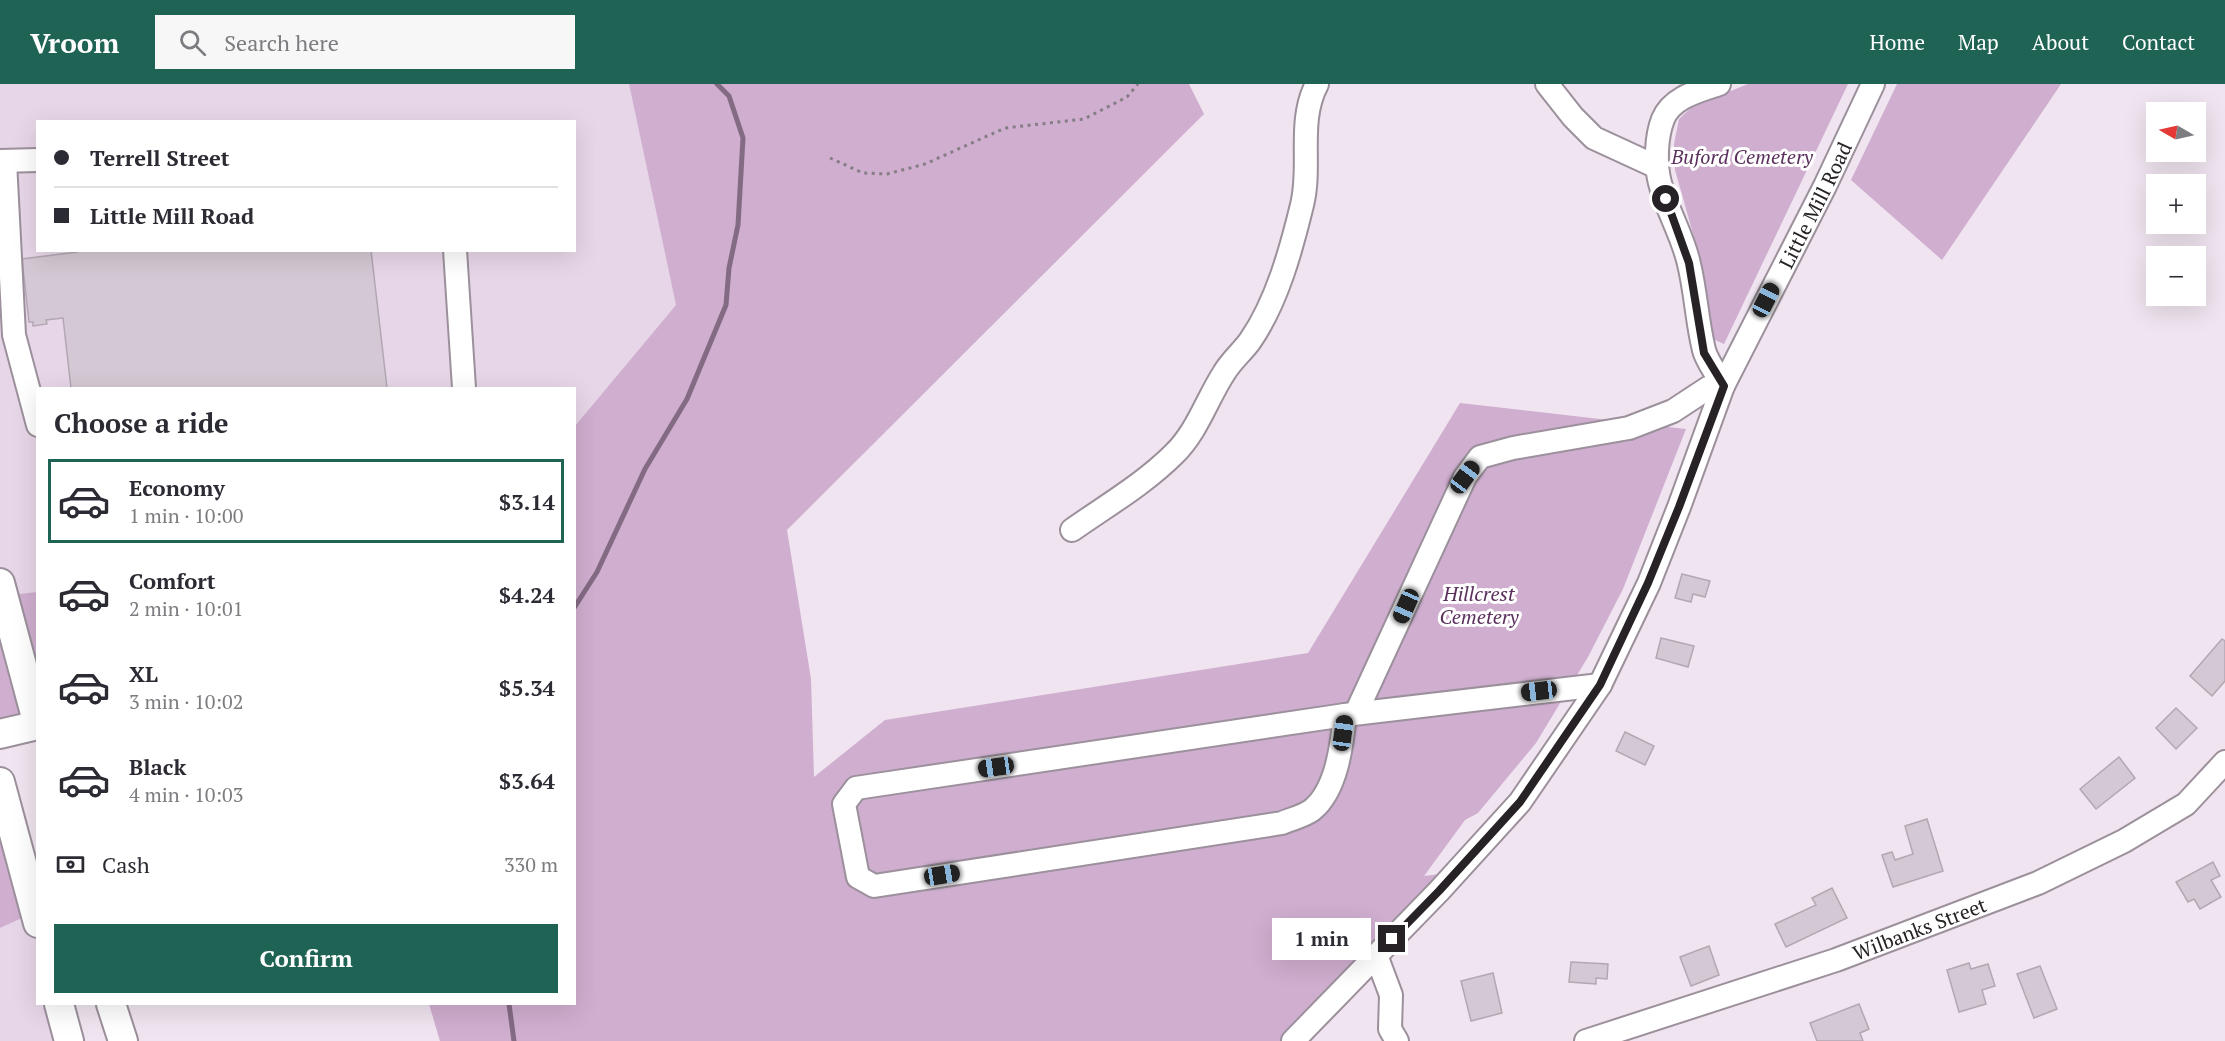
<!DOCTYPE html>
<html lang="en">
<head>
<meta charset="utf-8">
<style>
  :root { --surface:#fff; --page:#f7f7f7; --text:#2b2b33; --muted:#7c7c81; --line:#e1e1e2; --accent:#1f6354 }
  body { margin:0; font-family:"PT Serif",serif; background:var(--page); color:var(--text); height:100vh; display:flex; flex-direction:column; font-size:22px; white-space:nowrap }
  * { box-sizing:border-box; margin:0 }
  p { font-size:20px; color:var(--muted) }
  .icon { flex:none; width:33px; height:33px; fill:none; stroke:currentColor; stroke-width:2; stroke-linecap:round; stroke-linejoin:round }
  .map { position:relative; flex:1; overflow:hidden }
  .details { position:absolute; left:36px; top:303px; width:540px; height:618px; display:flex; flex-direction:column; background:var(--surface); border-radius:0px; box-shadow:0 6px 24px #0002 }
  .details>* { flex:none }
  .hud { position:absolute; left:36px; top:36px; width:540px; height:132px; border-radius:0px; box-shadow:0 6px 24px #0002; display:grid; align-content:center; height:132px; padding:0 18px; background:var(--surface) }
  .needle { width:39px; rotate:279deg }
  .fabs { position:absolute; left:2146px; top:18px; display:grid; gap:12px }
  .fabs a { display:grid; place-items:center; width:60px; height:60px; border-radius:0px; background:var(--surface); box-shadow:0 6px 24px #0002; font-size:30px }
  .end { position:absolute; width:27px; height:27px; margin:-14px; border:8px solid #262226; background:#fff; box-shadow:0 0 0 3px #fff }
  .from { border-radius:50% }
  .bubble { position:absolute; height:42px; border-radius:0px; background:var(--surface); box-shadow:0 6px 24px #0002; font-size:20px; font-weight:700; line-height:42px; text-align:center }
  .car { position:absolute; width:18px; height:36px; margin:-18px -9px; border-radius:8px; box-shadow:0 0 4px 2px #0007; background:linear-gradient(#222 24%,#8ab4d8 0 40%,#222 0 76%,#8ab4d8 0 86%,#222 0) }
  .hud b { display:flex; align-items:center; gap:21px; height:57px; font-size:22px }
  .hud b+b { border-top:2px solid var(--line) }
  .hud i { width:15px; height:15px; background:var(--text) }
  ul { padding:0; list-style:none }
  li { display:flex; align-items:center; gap:18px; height:84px; margin:0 12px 9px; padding:0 6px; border:3px solid transparent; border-radius:0px }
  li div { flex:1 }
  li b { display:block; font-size:22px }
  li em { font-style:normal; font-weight:700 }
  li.active { border-color:var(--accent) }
  li>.icon { width:54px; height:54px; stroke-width:1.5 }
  h2 { padding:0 18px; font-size:27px; line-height:72px }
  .pay { display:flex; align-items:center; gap:15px; height:66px; padding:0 18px; font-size:22px }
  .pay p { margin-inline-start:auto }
  .primary-button { display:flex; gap:12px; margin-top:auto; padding:12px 18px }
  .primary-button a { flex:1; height:69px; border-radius:0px; background:var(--accent); color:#fff; font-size:24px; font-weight:700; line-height:69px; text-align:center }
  header { display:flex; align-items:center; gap:36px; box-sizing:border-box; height:84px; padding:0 30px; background:var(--accent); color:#fff }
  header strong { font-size:28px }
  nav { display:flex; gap:33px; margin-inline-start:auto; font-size:21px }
  .search { width:420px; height:54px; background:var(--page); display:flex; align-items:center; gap:15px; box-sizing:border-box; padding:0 21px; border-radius:0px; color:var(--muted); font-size:22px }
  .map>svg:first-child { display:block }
  .built { fill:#e7d6e7; fill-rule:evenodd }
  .green { fill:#cfaecf }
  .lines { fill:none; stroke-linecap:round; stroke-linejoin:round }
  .stream { stroke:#846b84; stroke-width:5 }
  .building { fill:#d3c8d3; stroke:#b2a7b2; stroke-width:1.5 }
  .minor-casing { stroke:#9b909b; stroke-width:26 }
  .major-casing { stroke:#9b909b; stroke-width:32 }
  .path { stroke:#857e85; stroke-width:3; stroke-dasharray:3 4.5; stroke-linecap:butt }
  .minor { stroke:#fff; stroke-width:22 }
  .major { stroke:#fff; stroke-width:28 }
  .route { stroke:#262226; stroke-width:8 }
  .labels { text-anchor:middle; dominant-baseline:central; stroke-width:6; stroke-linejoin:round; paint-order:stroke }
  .park-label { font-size:20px; font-style:italic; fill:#5b305d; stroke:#fff }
  .street-label { font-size:20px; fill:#262226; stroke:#fff }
</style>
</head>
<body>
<header>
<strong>Vroom</strong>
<div class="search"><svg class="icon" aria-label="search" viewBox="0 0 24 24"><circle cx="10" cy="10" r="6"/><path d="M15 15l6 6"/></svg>Search here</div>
<nav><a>Home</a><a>Map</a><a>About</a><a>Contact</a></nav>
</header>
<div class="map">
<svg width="2225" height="957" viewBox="0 0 2225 957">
  <rect width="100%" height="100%" fill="#efe4ef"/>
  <g class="built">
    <path d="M0,0h629l47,221 -101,121 -1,-38h-536l-1,204 -37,4zM38,38h536v128h-536z"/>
    <polygon points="37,827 38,920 73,920 86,957 0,957 0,844"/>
  </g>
  <g class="green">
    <polygon points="629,0 1189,0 1204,30 787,446 811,595 814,693 885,636 1308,569 1460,319 1686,345 1623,505 1588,573 1536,659 1478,729 1465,736 1424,792 1449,789 1325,907 1299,957 440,957 429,920 574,920 575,342 676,221"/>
    <polygon points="1748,0 1848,0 1724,260 1715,256 1712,248 1703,185 1675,86 1674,60 1679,35 1693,22"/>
    <polygon points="1897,0 2061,0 1942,176 1851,96"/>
    <polygon points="37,508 37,647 0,655 0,512"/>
    <polygon points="0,710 37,827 0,844"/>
  </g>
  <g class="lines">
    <g class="stream">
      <polyline points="574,524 597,488 645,385 687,315 726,221 729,184 738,141 743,54 729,12 717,0"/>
      <polyline points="509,920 514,957"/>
    </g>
  </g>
  <g class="building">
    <polygon points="77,166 371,166 387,304 71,304 63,234 46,236 47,240 33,242 33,238 29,238 22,175 77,168"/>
    <polygon points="1682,490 1710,497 1705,513 1693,510 1691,518 1675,514"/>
    <polygon points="1661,554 1694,562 1688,583 1656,574"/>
    <polygon points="2222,555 2225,557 2225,597 2212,612 2190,592"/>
    <polygon points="2176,624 2197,644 2176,665 2156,644"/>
    <polygon points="1625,648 1654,662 1645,681 1616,667"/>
    <polygon points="2119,673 2135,694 2096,725 2080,705"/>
    <polygon points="1927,735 1943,787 1893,803 1882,771 1892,768 1895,776 1913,770 1905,742"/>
    <polygon points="2213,778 2220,792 2211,796 2221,813 2200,825 2194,815 2188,818 2176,798"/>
    <polygon points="1832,804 1847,834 1786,863 1775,840 1816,821 1812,814"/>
    <polygon points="1709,862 1719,891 1691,902 1680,873"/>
    <polygon points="1571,878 1608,880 1607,895 1596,894 1596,900 1569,898"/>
    <polygon points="1969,879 1971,885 1988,880 1995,902 1982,906 1986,920 1959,928 1947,886"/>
    <polygon points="2040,882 2057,925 2034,934 2017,890"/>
    <polygon points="1493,889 1502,929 1471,937 1461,897"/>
    <polygon points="1859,920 1869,945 1860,949 1863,957 1817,957 1810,939"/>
  </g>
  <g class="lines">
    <g class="minor-casing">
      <g id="minor">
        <polyline points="1547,0 1573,33 1594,54 1657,83"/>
        <polyline points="0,77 38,76"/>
        <polyline points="5,77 14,251 38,341"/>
        <polyline points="455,166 464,304"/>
        <path d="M1072,446c34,-24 72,-46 102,-76 23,-22 33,-55 50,-81 7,-12 18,-21 26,-32 27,-39 41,-91 52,-136 10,-40 -5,-83 15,-121"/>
        <path d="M1356,629l109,-236 15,-20 33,-9 116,-20 44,-17 35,-23 15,-2c-5,-11 -16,-24 -19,-36 -7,-28 -8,-57 -15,-86 -6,-28 -22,-53 -29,-81 -5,-19 -4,-46 3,-64 9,-22 36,-28 56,-35"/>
        <path d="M1345,631c-3,29 -8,75 -33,95 -8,6 -21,9 -30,13l-408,63 -16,-9 -14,-73 12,-16z"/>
        <polyline points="1345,631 1600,601"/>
        <polyline points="1376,871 1391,911 1390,945 1397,957"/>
        <path id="s1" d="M1293,957l146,-150 81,-89 80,-117 49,-102 30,-76 44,-121 102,-200 48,-102"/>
        <path id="s2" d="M1586,957l250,-81 202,-77 86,-42 62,-37 39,-42"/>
      </g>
    </g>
    <g class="major-casing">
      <g id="major">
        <polyline points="0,499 38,641 0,650"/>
        <polyline points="0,698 38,839"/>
        <polyline points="59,920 69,957"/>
        <polyline points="111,920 123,957"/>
      </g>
    </g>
    <polyline class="path" points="830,74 863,89 887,90 925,80 1005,44 1084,35 1127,13 1138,0"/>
    <use href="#minor" class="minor"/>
    <use href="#major" class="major"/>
  </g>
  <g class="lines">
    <polyline class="route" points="1392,855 1439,807 1520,718 1600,601 1648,499 1679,423 1724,302 1704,269 1689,179 1666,115"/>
  </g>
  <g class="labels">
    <g class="park-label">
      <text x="1742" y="72">Buford Cemetery</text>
      <text x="1479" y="509">Hillcrest<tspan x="1479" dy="23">Cemetery</tspan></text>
    </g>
    <g class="street-label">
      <text stroke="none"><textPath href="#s1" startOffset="998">Little Mill Road</textPath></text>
      <text stroke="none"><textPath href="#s2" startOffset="352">Wilbanks Street</textPath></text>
    </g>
  </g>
</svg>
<div class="fabs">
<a><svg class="needle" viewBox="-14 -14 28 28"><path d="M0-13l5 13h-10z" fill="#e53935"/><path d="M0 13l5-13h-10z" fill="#7c7c81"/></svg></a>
<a>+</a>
<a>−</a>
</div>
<i class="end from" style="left:1666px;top:115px"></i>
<i class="end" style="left:1392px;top:855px"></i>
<div class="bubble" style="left:1272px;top:834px;width:99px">1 min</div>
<i class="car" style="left:1766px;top:216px;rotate:27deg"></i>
<i class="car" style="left:1465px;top:393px;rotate:37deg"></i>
<i class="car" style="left:1406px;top:522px;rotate:204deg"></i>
<i class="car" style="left:1539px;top:607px;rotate:263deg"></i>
<i class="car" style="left:1343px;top:649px;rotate:8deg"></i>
<i class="car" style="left:996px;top:683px;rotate:262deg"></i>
<i class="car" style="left:942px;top:791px;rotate:81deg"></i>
<div class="hud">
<b><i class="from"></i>Terrell Street</b>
<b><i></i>Little Mill Road</b>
</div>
<section class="details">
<h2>Choose a ride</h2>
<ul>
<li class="active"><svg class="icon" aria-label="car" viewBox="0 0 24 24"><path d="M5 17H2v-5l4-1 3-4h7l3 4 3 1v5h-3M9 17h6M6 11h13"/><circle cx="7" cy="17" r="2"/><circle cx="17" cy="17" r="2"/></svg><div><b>Economy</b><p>1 min · 10:00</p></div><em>$3.14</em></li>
<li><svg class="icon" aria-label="car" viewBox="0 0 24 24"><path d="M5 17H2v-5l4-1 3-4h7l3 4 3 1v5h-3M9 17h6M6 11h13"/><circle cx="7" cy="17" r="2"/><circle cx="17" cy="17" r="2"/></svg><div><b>Comfort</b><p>2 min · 10:01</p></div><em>$4.24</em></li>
<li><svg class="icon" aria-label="car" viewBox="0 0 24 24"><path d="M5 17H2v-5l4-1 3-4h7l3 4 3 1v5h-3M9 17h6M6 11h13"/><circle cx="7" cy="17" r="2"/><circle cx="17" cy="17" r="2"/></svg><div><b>XL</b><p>3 min · 10:02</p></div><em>$5.34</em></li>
<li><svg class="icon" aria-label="car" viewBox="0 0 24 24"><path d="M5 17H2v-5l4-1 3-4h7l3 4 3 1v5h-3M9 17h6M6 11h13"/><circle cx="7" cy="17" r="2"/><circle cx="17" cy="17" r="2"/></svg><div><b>Black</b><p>4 min · 10:03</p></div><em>$3.64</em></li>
</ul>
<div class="pay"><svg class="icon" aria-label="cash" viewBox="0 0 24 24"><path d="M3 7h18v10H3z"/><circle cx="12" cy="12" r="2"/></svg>Cash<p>330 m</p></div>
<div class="primary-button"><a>Confirm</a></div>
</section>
</div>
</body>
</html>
